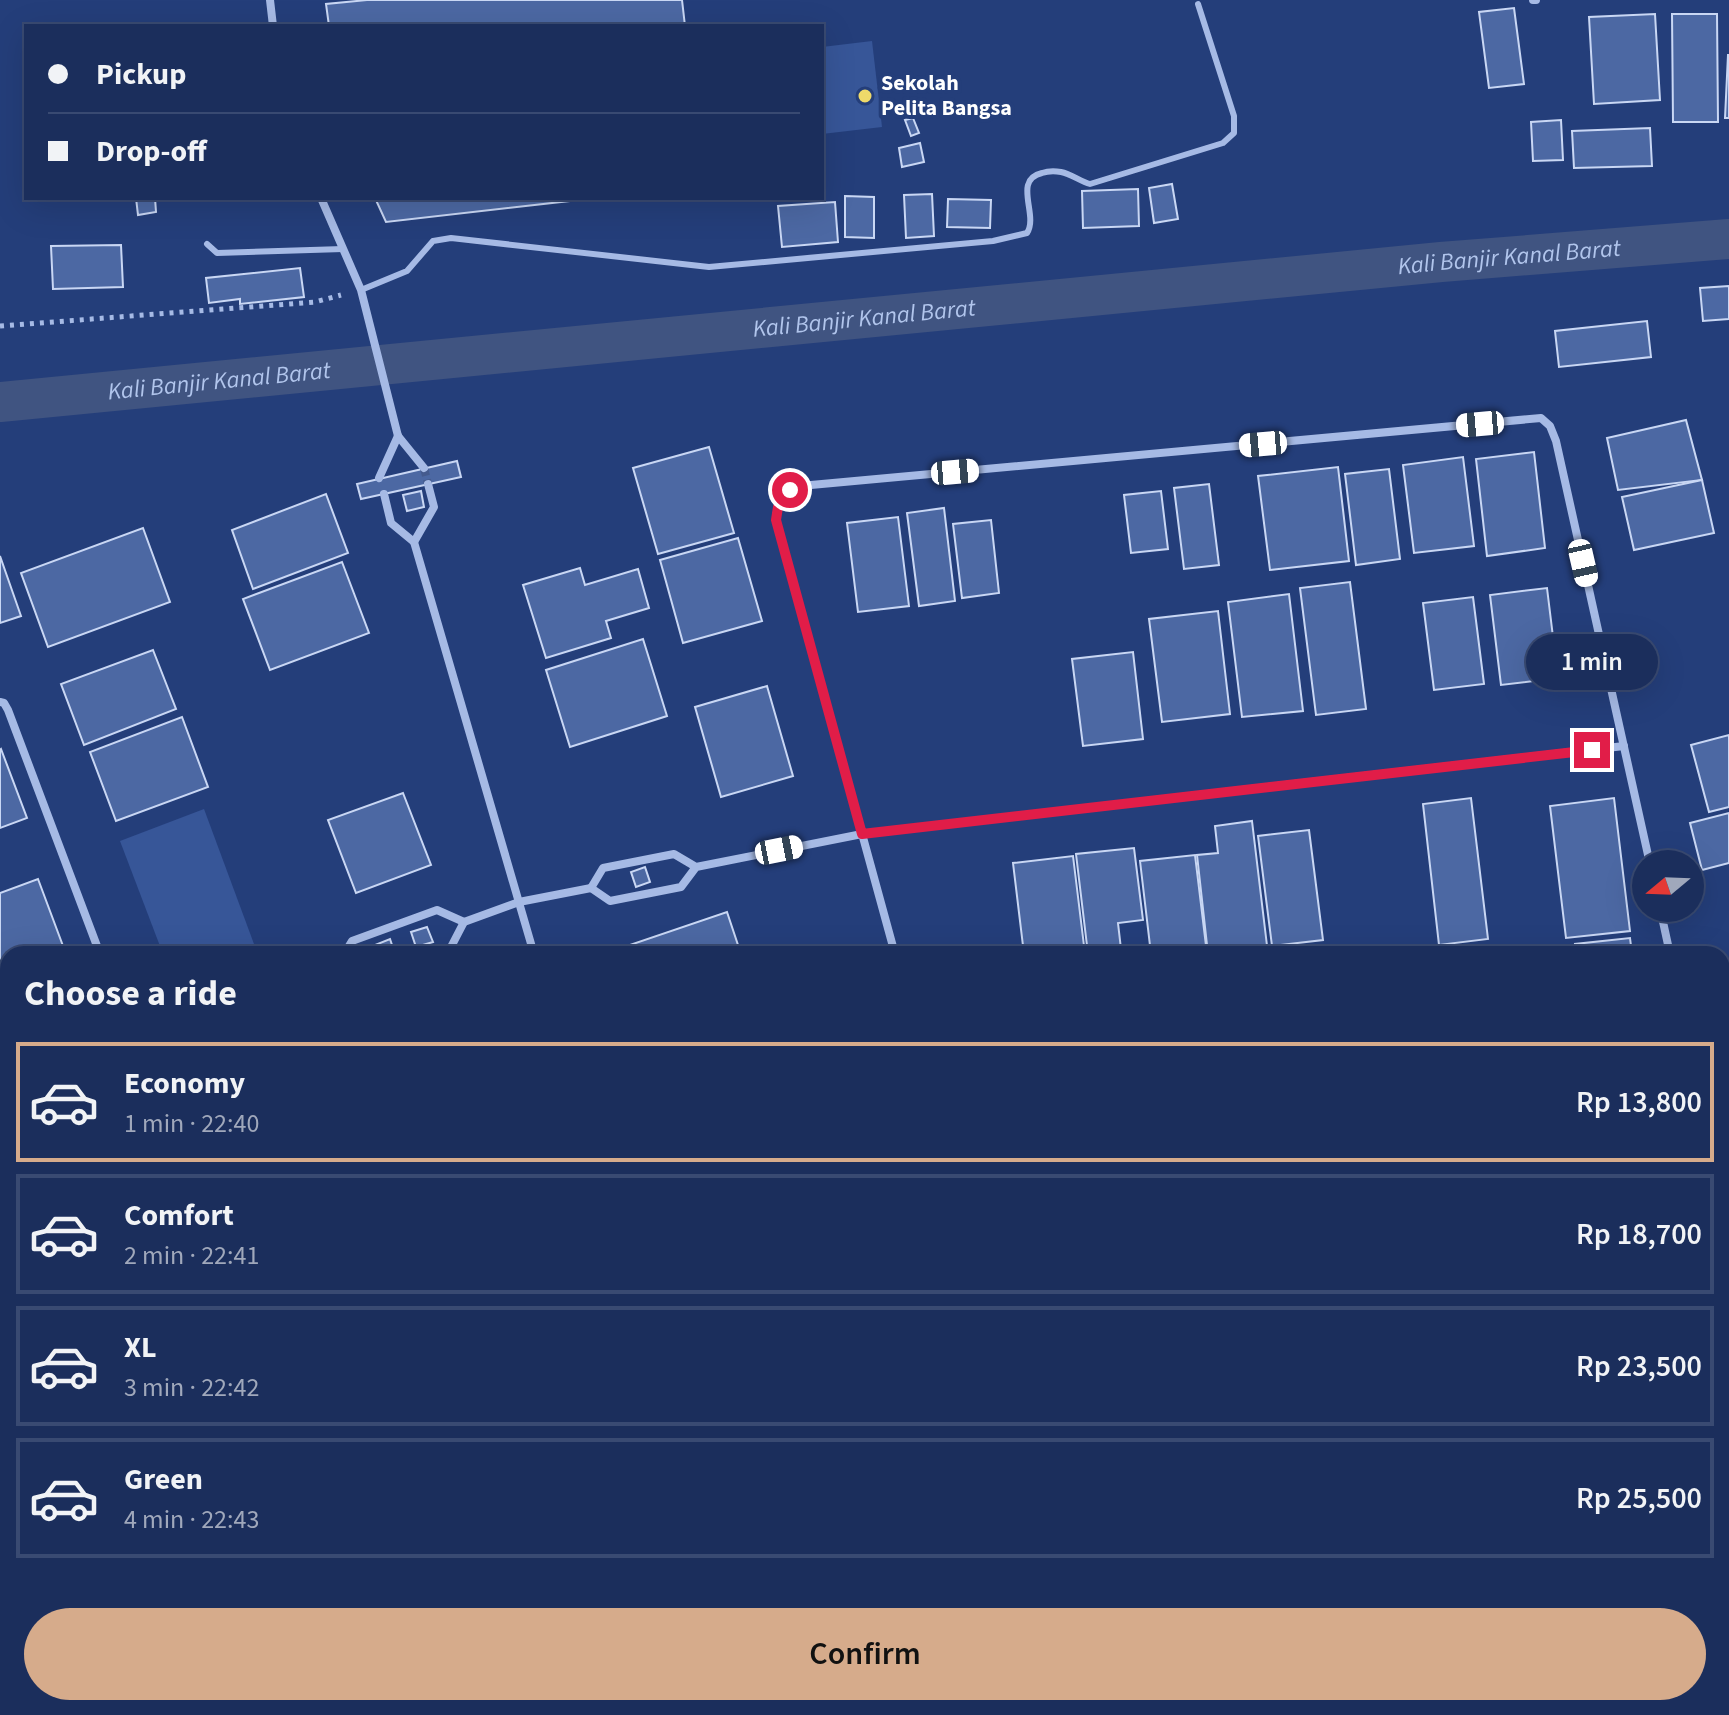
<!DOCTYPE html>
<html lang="en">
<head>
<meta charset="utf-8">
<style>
  :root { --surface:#1b2e5c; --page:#243662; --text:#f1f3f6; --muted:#a0a8bb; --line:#394a72; --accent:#d6ab8b }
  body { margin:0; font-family:"Source Sans 3",sans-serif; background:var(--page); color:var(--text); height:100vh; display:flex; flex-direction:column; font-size:30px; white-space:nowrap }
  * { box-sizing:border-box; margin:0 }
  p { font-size:26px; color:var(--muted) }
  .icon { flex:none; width:44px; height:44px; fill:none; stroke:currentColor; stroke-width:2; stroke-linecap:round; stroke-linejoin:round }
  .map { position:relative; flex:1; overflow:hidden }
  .side { position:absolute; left:0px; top:946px; width:1730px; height:770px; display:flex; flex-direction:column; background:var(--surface); border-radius:24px 24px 0 0; box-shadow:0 8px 32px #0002,0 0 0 2px var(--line) }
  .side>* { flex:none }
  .hud { position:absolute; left:24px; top:24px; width:800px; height:176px; border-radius:0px; box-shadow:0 8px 32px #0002,0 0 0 2px var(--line); display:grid; align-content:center; height:176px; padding:0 24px; background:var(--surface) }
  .needle { width:52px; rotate:251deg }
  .fabs { position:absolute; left:1632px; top:850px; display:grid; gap:16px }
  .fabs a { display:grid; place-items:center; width:72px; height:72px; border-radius:50%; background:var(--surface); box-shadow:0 8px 32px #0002,0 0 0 2px var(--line); font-size:40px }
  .end { position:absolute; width:36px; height:36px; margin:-18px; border:10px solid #e11d48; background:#fff; box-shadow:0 0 0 4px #fff }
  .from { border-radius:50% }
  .bubble { position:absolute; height:56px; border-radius:28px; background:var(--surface); box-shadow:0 8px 32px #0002,0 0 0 2px var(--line); font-size:26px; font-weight:600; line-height:56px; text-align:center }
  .car { position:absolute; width:24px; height:48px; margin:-24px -12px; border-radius:10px; box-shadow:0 0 6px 2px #0007; background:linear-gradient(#fff 24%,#345 0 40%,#fff 0 76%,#345 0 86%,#fff 0) }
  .hud b { display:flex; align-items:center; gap:28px; height:76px; font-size:30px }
  .hud b+b { border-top:2px solid var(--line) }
  .hud i { width:20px; height:20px; background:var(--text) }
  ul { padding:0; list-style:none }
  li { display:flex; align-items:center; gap:24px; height:120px; margin:0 16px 12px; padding:0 8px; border:4px solid var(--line); border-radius:0px }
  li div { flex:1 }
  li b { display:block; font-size:30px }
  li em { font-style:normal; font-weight:600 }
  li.current { border-color:var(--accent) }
  li>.icon { width:72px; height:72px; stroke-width:1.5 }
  h2 { padding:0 24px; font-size:36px; line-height:96px }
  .cta { display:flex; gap:16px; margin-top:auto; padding:16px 24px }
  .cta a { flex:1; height:92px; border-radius:48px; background:var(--accent); color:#111; font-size:32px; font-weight:600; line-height:92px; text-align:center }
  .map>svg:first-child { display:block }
  .pitch { fill:#375698 }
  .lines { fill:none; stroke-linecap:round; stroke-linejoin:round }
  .canal { stroke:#405481; stroke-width:40 }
  .building { fill:#4c68a3; stroke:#c9d7f4; stroke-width:2 }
  .minor-tunnel { stroke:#455b8e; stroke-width:8; stroke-dasharray:8 4; stroke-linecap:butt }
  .path { stroke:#a6bae5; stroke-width:5; stroke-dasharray:4 6; stroke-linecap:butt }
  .service { stroke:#a6bae5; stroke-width:6 }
  .minor { stroke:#a6bae5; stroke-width:8 }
  .route { stroke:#e11d48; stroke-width:10 }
  .poi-dot { fill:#efda6a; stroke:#243e7a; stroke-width:3 }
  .labels { text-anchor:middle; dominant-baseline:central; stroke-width:8; stroke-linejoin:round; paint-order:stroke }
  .poi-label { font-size:22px; font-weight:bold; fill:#fff; stroke:#243e7a; text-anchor:start }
  .water-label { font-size:24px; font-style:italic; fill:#b1c5ec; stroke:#243e7a }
</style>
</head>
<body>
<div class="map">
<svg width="1729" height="1715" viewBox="0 0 1729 1715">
  <rect width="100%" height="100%" fill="#243e7a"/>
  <g class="pitch">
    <polygon points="872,41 882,127 822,134 822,47"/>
    <polygon points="204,809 254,944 228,954 163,954 120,841"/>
  </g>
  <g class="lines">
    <path class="canal" id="s1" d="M0,402l1441,-140 288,-23"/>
  </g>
  <g class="building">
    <polygon points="367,0 682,0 685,26 329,26 326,4"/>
    <polygon points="1514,8 1524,84 1489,88 1479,12"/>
    <polygon points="1655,14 1660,100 1594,104 1589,17"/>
    <polygon points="1672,14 1717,14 1718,122 1673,122"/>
    <polygon points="1728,55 1729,55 1729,118 1725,118"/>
    <polygon points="913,118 919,133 911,136 905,120"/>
    <polygon points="1561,120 1563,160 1533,161 1531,122"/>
    <polygon points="1650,128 1652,166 1574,168 1572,131"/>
    <polygon points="920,143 924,162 902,167 899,148"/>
    <polygon points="1172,184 1178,219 1154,223 1149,188"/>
    <polygon points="1138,189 1139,226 1083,228 1082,191"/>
    <polygon points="932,194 934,236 906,238 904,195"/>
    <polygon points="845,196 874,197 874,238 845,237"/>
    <polygon points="136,198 155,198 156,212 138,215"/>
    <polygon points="375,198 587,198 587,199 386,222"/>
    <polygon points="948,199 991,200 990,228 947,227"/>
    <polygon points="835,202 838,242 782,247 778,206"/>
    <polygon points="121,245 123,287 53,289 51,246"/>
    <polygon points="300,268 304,297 240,304 240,299 209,303 206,278"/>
    <polygon points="1729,286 1729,319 1703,321 1700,288"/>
    <polygon points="1647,321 1651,357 1559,367 1555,331"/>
    <polygon points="1686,420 1702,480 1618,490 1607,438"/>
    <polygon points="709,447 734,533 658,554 633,468"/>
    <polygon points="1534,452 1545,548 1487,556 1476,459"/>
    <polygon points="1463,457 1474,546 1414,553 1403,465"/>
    <polygon points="457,461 461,477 361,499 357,484"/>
    <polygon points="1338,467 1349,561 1270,570 1258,476"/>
    <polygon points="1389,469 1400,559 1356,565 1345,474"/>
    <polygon points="1702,480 1714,533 1634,550 1622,497"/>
    <polygon points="1209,484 1219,565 1184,569 1174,488"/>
    <polygon points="421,491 424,507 407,511 403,495"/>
    <polygon points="1161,491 1168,549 1131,553 1124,495"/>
    <polygon points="326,494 348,553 253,589 232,530"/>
    <polygon points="944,508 955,601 919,606 907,513"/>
    <polygon points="898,517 909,606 858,612 847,523"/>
    <polygon points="991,520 999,593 962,598 953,524"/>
    <polygon points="143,528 170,602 48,647 21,573"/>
    <polygon points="738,538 762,621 683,643 660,560"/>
    <polygon points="0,556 21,616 0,623"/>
    <polygon points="342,562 369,633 270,670 243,599"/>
    <polygon points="580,568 585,585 638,569 649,608 606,621 611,638 546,658 523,585"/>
    <polygon points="1350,582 1366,709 1316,715 1300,588"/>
    <polygon points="1547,588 1558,678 1501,685 1490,595"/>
    <polygon points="1289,594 1303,711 1242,717 1228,602"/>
    <polygon points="1473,597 1484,684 1434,690 1423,603"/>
    <polygon points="1218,611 1230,714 1162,722 1149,619"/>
    <polygon points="643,639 667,716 570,747 546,670"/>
    <polygon points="153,650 176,709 84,745 61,684"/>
    <polygon points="1133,652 1143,739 1083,746 1072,659"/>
    <polygon points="767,686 793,776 721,797 695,707"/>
    <polygon points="182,717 208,787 116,821 90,752"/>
    <polygon points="1729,735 1729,807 1709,812 1691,745"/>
    <polygon points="1,749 27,818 0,828 0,750"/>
    <polygon points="403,793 431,865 356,893 328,820"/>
    <polygon points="1471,798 1488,939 1439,945 1423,804"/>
    <polygon points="1614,798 1630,931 1566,938 1550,806"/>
    <polygon points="1729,813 1729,863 1702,870 1690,823"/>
    <polygon points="1252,821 1268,954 1208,954 1197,855 1218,853 1215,826"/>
    <polygon points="1309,830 1323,940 1272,946 1258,836"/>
    <polygon points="1134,848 1143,920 1118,923 1121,949 1142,947 1143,954 1088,954 1076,854"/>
    <polygon points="1195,855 1207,954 1151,954 1140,861"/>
    <polygon points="1073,856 1085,954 1024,954 1013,863"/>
    <polygon points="645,867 650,882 636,887 631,872"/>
    <polygon points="38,879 66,954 8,954 8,1002 0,980 0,893"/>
    <polygon points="727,912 741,954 617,954 615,950"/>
    <polygon points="427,927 433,942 416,947 411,932"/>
    <polygon points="1630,938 1632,954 1576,954 1575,944"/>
    <polygon points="390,939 395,954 379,954 375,945"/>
    <polygon points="1520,948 1521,954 1470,954"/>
    <polygon points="8,1154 8,1198 0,1177 0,1157"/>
    <polygon points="0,1194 8,1216 8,1258 0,1261"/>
    <polygon points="8,1292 8,1320 0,1299 0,1295"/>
    <polygon points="0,1320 8,1341 8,1392 0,1395"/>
    <polygon points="8,1501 8,1577 0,1580 0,1504"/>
    <polygon points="8,1612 8,1708 17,1708 0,1714 0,1615"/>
    <polygon points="281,1708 342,1708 345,1715 267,1715"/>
    <polygon points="449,1708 536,1708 538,1715 445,1715 443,1710"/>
    <polygon points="604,1708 666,1708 669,1715 607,1715"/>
    <polygon points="907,1708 943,1708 919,1715 908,1715"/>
  </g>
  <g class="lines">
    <polyline class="minor-tunnel" points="424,468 428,484"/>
    <polyline class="path" points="0,326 315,302 341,295"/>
    <g class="service">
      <polyline points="207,244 217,253 343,249"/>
      <path d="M361,290l46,-19 26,-30 18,-3 258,29 284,-26 34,-8c12,-18 -15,-53 15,-60 6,-2 13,-2 19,-1 10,2 19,9 29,12l133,-41 11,-10v-17l-36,-112"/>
    </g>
    <g class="minor">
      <polyline points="270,0 273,26"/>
      <polyline points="1533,0 1536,0"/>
      <polyline points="321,198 361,290 398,436 424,468"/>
      <polyline points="379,478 398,436"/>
      <polyline points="384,494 391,523 414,542 534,954"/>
      <polyline points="414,542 434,507 428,484"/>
      <polyline points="0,702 4,703 8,710 100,954"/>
      <polyline points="696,867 681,887 610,901 591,888 603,868 674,854 696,867 862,834 1624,746"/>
      <polyline points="1660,908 1670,954"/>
      <polyline points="344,954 352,941 437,910 464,922"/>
      <polyline points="432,954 451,947 464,922 519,902 591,888"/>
      <path d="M895,954l-119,-434c0,-16 9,-28 24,-34l741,-68 9,8 6,15 94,423"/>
      <polyline points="0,1093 8,1090"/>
      <polyline points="1722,1186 1729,1218"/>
      <polyline points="1722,1374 1729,1371"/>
      <polyline points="0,1451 8,1448"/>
      <polyline points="1722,1459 1729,1470"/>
      <polyline points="1729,1492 1727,1521 1729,1562"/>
      <polyline points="1722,1697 1729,1696"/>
      <polyline points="383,1708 386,1715"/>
      <polyline points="751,1708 753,1715"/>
      <polyline points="144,1715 163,1708"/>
      <polyline points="1570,1715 1630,1708"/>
    </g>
  </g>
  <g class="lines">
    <polyline class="route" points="790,490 778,507 776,520 862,834 1592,750"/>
  </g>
  <circle class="poi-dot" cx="865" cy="96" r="8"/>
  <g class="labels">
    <g class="poi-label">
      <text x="881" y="83">Sekolah<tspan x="881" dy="25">Pelita Bangsa</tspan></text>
    </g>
    <g class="water-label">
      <text stroke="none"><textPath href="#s1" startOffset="1516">Kali Banjir Kanal Barat</textPath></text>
      <text stroke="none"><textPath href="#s1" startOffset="868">Kali Banjir Kanal Barat</textPath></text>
      <text stroke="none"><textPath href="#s1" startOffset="220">Kali Banjir Kanal Barat</textPath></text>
    </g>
  </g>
</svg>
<div class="fabs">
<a><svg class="needle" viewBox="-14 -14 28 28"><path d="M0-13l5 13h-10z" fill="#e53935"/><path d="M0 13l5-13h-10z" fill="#a0a8bb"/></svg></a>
</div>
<i class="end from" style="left:790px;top:490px"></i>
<i class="end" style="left:1592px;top:750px"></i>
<div class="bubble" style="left:1526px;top:634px;width:132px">1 min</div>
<i class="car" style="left:1480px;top:424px;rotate:265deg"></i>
<i class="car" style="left:1263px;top:444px;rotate:265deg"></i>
<i class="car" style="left:955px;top:472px;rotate:85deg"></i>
<i class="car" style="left:1583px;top:563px;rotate:167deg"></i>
<i class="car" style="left:779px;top:850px;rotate:79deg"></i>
<div class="hud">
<b><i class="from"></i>Pickup</b>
<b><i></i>Drop-off</b>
</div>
<section class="side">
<h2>Choose a ride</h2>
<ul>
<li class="current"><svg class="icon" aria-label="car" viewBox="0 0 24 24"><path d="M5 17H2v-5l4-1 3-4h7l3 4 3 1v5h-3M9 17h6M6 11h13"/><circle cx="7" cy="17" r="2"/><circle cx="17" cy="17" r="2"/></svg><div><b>Economy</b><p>1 min · 22:40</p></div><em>Rp 13,800</em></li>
<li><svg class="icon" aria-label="car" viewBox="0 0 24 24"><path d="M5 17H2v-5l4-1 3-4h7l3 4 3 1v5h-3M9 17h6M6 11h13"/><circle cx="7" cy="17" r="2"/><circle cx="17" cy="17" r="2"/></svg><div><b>Comfort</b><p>2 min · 22:41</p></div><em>Rp 18,700</em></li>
<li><svg class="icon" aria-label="car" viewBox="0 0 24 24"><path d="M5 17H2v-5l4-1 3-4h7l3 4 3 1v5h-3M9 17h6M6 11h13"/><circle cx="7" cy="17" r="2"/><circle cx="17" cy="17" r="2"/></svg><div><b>XL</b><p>3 min · 22:42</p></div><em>Rp 23,500</em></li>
<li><svg class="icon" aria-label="car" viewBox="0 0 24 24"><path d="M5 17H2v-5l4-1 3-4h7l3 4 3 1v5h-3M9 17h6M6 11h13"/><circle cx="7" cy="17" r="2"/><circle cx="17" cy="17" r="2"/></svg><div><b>Green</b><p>4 min · 22:43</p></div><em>Rp 25,500</em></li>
</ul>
<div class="cta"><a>Confirm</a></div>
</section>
</div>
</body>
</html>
